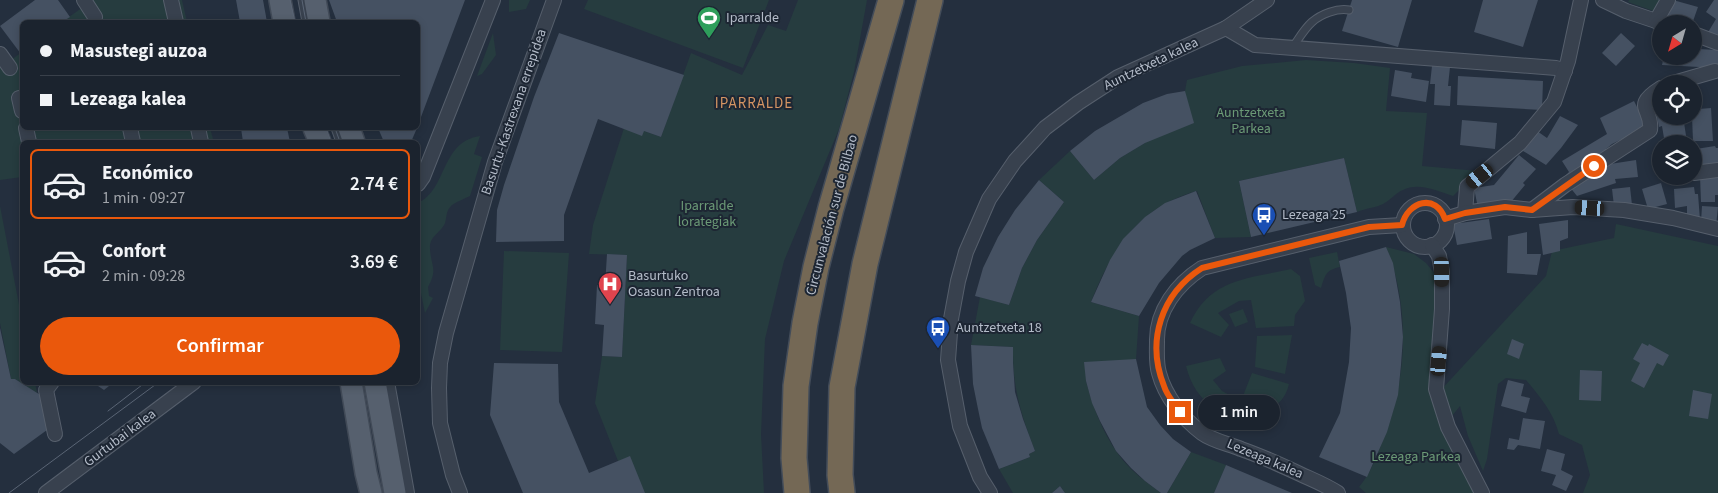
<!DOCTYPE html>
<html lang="es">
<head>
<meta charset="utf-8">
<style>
  :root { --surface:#1b232e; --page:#282f3a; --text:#f1f3f6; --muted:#a0a4aa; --line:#39404a; --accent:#ea580c }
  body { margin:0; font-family:"Source Sans 3",sans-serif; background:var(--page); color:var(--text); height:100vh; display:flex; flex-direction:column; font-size:19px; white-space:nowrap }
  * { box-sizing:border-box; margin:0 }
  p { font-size:16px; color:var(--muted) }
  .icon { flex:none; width:28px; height:28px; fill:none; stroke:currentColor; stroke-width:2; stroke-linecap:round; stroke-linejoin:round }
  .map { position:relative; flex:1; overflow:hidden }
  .panel { position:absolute; left:20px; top:140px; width:400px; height:245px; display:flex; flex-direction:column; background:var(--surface); border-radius:8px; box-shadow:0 2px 8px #0003,0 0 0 1px var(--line) }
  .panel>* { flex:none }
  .guide { position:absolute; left:20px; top:20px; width:400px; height:110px; border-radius:8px; box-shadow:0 2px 8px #0003,0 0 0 1px var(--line); display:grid; align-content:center; height:110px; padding:0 20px; background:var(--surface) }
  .needle { width:32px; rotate:217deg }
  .controls { position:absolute; left:1652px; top:15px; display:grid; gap:10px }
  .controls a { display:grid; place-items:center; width:50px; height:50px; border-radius:50%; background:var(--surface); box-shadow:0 2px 8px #0003,0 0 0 1px var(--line); font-size:25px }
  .end { position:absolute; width:22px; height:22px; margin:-11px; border:6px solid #ea580c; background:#fff; box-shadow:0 0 0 2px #fff }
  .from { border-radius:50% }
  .bubble { position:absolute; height:35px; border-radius:18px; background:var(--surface); box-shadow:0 2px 8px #0003,0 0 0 1px var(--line); font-size:16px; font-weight:600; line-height:35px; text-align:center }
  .car { position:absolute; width:15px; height:30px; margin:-15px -8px; border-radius:6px; box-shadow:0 0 4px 1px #0007; background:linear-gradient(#222 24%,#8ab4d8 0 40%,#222 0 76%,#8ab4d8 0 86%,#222 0) }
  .guide b { display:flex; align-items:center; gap:18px; height:48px; font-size:19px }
  .guide b+b { border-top:1px solid var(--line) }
  .guide i { width:12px; height:12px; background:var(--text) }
  ul { padding:9px 0 0; list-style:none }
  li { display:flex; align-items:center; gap:15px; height:70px; margin:0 10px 8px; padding:0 10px; border:2px solid transparent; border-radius:8px }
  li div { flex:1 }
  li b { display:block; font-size:19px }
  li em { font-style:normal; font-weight:600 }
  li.on { border-color:var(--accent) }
  li>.icon { width:45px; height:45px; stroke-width:1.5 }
  .button { display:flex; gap:10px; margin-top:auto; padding:10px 20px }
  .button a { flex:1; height:58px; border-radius:30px; background:var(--accent); color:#fff; font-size:20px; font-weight:600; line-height:58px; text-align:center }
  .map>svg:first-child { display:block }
  .green { fill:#263c3f }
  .building { fill:#455162 }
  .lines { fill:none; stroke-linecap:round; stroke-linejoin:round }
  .lane-casing { stroke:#565f6c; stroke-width:9 }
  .street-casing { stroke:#565f6c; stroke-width:16 }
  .primary-casing { stroke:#414a57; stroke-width:24 }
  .highway-casing { stroke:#434c59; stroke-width:28 }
  .lane { stroke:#38414e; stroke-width:7 }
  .street { stroke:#38414e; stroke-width:14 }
  .primary { stroke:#56606e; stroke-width:21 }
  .highway { stroke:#746855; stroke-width:25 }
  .tram { stroke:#5a6575; stroke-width:1 }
  .route { stroke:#ea580c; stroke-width:6 }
  .labels { text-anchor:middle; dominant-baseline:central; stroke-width:4; stroke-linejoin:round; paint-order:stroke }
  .poi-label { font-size:14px; fill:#b4bcc9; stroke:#1d2633; text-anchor:start }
  .street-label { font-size:14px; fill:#b4bcc9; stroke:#1d2633 }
  .park-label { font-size:14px; fill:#6b9a76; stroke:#1d2633 }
  .neighbourhood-label { font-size:15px; letter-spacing:1px; fill:#d59563; stroke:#1d2633 }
</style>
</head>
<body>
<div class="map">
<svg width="1718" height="493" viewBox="0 0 1718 493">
  <rect width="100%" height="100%" fill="#242f3e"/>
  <g class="green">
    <polygon points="93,0 182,0 187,22 62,22"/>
    <polygon points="509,0 530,0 526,9 509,12"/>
    <polygon points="588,0 769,0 743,68 584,9"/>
    <polygon points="798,0 867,0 854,72 839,129 784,261 765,339 761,434 764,493 645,493 618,461 595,403 602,356 622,357 627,255 589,254 593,225 624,128 644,131 661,137 691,53 742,75 768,25 786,31"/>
    <polygon points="1629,0 1665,0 1659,13 1628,2"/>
    <polygon points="493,33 496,55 482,74 477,76"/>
    <polygon points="22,52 22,128 210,128 213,139 196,142 22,142 22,177 0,180 0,68"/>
    <path d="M1306,60l48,3 36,5 -4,43 41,2 -5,53 56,5 -25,25c-16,-5 -34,-14 -50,-6 -8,3 -12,10 -20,14 -8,4 -17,4 -26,8l-13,-54 -105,23 12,56 -36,1 -18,-47c-57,15 -86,59 -106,111l48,14 -3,43 -50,22c8,31 22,65 45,88 9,9 20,16 30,24h-96l-5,-7 -8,7h-39l-14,-24 31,-12 -1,-3 6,-3c-14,-36 -23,-65 -22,-104l-42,-2 9,-48 29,8 13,-37 15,-28 27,-38 -25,-22 31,-29 24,29 26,-22 25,-15 40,-52 2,-11 55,-14z"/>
    <path d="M480,136l-6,18 8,3 -12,39c-6,3 -12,5 -18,9 -6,5 -5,11 -7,18 -4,10 -16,13 -15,26 1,17 8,20 -2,38l1,9 4,2 -8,15 -7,-35v-75c30,-14 22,-61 62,-67z"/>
    <polygon points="0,206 22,320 22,382 35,383 37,393 15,379 11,379 0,323"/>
    <path d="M1616,224l102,22v247h-135l7,-18 -8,-30 -23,-11c-6,-22 -18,-36 -33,-54l-20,-2 -8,6 -11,75 -4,12 -15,-35 -8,-30 -17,21 33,66h-110l-7,-6c10,-12 15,-24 20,-37 28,-62 33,-140 7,-203l28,7 12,9 9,11v31l5,86 106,-115 6,-25 62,-13z"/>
    <polygon points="504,251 569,253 562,352 500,350"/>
    <path d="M1337,252l3,15c-14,3 -15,8 -19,21l-6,-3 -6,-27z"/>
    <path d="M1291,269l9,7 5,25 -10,14 -1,11 -38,2 -5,-28 -12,1 -21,12 11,12 -8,12 -31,-14c21,-45 58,-44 101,-54z"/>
    <polygon points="1243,309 1248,322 1235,327 1229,314"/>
    <polygon points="1292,335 1285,374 1255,367 1257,336"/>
    <path d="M1220,358l6,13 -13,9 9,11 19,10 11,-28 37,11c-7,29 -28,21 -34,44 -34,-14 -59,-23 -69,-62z"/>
    <polygon points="1191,452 1226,465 1214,493 1167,493"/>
  </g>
  <g class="building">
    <polygon points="35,0 58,0 70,17 62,22 22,22 22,52 21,54 0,26"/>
    <polygon points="236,0 263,0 267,22 240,22"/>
    <polygon points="329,0 465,0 418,125 418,22 337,22"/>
    <polygon points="1352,0 1412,0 1398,47 1342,31"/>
    <polygon points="1483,0 1538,0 1523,47 1474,32"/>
    <polygon points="1673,0 1698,7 1692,24 1682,24 1662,16"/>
    <polygon points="1714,0 1718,0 1718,39 1707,34 1716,19 1706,12"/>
    <polygon points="559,33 684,75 661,137 644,131 642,136 598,119 564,215 564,241 496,242 497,210 504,185 534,97"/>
    <polygon points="1621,33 1635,46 1616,66 1602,53"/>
    <polygon points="1698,49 1718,50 1718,68 1662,65 1664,56 1694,56 1694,50 1698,50"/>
    <polygon points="1432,66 1450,67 1448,86 1451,86 1450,106 1434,105 1435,84 1430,84"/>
    <polygon points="1395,70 1412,73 1411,78 1429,81 1426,102 1391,96"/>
    <polygon points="1458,76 1543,81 1542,110 1457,105"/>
    <polygon points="1185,91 1194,123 1145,143 1120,158 1094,180 1070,151 1095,131 1143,103 1167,94"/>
    <polygon points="1634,101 1647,127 1612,144 1606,149 1607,151 1564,177 1569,172 1562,161 1607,134 1600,118"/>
    <polygon points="1711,108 1713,141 1693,141 1692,116 1694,116 1694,113 1699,113 1699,109"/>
    <polygon points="1661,110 1661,116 1683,116 1687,142 1665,144 1662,126 1659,127 1656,111"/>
    <polygon points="1560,116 1578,125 1561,148 1546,165 1523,151 1537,131 1547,138"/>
    <polygon points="1462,120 1497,123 1495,149 1460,145"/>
    <polygon points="241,128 287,128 290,142 243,142"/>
    <polygon points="378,128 417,128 411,142 384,142"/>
    <polygon points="1715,146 1716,148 1718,148 1718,167 1699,169 1696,149"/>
    <polygon points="1519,155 1536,169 1523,183 1525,185 1510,203 1478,208 1474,188 1494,185"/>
    <polygon points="1344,158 1357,212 1251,237 1239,181"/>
    <polygon points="1636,160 1638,177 1615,179 1616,183 1577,196 1569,186 1610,164"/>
    <polygon points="1718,175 1718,195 1715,195 1715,202 1701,202 1700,176"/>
    <polygon points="1039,180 1064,202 1037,240 1022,268 1009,305 975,296 983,268 998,237 1015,210"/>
    <polygon points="1661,183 1667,204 1648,209 1642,189"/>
    <polygon points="1630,187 1632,205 1614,206 1612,189"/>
    <polygon points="1694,187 1695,194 1698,194 1700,220 1687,217 1687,206 1675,208 1674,189"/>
    <polygon points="1196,191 1215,238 1190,250 1182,256 1159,283 1139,316 1091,302 1110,260 1123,239 1145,217 1165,203"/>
    <polygon points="1702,206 1718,207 1716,226 1701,222"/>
    <polygon points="1489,219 1492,239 1457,245 1453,224"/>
    <polygon points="1568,220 1568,238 1560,241 1560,251 1543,255 1539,224"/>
    <polygon points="1527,232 1527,254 1541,254 1537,275 1507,273 1508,236"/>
    <polygon points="1386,247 1393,263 1400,302 1403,337 1401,365 1398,395 1387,432 1367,477 1319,457 1340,413 1349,362 1351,328 1346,293 1339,261"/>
    <polygon points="607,254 627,255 622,357 602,356 604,325 595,324 597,285 605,286"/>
    <polygon points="0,328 11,379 15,379 42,396 47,430 14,454 0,443"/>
    <polygon points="1512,339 1524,344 1519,359 1507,354"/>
    <polygon points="1642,343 1648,346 1649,344 1669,355 1663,366 1657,363 1644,388 1631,381 1640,363 1633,359"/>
    <polygon points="971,345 1013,347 1013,363 1015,392 1023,419 1035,451 1029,454 1030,457 999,469 982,428 978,409 973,384"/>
    <polygon points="1136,359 1147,407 1160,425 1173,439 1191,452 1167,493 1161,493 1145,481 1131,468 1116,451 1100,421 1092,403 1086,381 1084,362"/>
    <polygon points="494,363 558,364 559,402 589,473 630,456 645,493 523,493 490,415"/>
    <polygon points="1580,370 1602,371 1601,401 1579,400"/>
    <polygon points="1508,380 1524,384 1521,396 1530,398 1526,413 1501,406"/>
    <polygon points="92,382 114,382 104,390"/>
    <polygon points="1693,390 1712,394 1708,419 1689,416"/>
    <polygon points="1523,418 1545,421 1540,449 1518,445 1514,450 1507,449 1509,438 1519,440"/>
    <polygon points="1547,449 1565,454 1561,470 1573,476 1566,491 1552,485 1556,475 1541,471"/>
    <polygon points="1226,465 1292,493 1214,493"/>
    <polygon points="1060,486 1065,493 1052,493"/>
  </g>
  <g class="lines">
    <g class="lane-casing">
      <g id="lane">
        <polyline points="302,0 306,22"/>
        <path d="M1292,48c6,-8 12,-19 20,-26 9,-8 25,-14 37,-12"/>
        <polyline points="335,128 340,142"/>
      </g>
    </g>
    <g class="street-casing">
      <g id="street">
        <polyline points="84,0 95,17"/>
        <polyline points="171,0 176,22"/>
        <polyline points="1603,0 1626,11 1665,24"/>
        <polyline points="1656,21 1668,0"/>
        <polyline points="1226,28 1255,45 1556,68 1565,71"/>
        <polyline points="1694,34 1718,43"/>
        <polyline points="0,54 10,68"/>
        <polyline points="1670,84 1715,71"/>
        <polyline points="19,98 22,111"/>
        <polyline points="26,128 29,142"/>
        <polyline points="130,128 133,142"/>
        <polyline points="198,128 201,142"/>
        <polyline points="1694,173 1718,170"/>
        <polyline points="418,184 423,177 493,0"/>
        <circle cx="1425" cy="225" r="22"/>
        <path d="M1532,210l33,-25 85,-55c3,-22 -19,-23 11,-42"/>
        <polyline points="1465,213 1467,187 1520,143 1554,102 1568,61 1581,0"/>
        <polyline points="1445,219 1465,213 1505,207 1532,210 1573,207 1624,210 1673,218 1718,229"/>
        <polyline points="1432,245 1439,256 1442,272 1442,309 1436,389 1448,427 1482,493"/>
        <polyline points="52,382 46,390 55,434"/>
        <polyline points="387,382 407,493"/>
        <polyline points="46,493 194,382"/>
        <polyline points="460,493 453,475 440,423 439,388 440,363 446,333 495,162 554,0"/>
        <polyline points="990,493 980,477 960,426 948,360 951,319 958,281 966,252 989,199 1015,161 1036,138 1045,128 1078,103 1118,77 1226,28 1267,0"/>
        <path d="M1338,493c-12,-8 -25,-13 -38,-19 -19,-9 -39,-18 -59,-25 -12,-5 -28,-8 -39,-16 -19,-14 -37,-37 -43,-60 -3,-10 -2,-21 -2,-31 -1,-31 20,-58 45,-74l167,-41 33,-2"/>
      </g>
    </g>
    <g class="primary-casing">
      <g id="primary">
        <polyline points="280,0 284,22"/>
        <polyline points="315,0 319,22"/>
        <polyline points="314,128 320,142"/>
        <polyline points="349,128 354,142"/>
        <polyline points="351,382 366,473 371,493"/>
        <polyline points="375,382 395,493"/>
      </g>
    </g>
    <g class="highway-casing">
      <g id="highway">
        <polyline points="797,493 794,458 796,386 805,323 816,267 831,208 891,0"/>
        <polyline points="842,493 840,475 842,387 865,264 930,0"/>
      </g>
    </g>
    <use href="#lane" class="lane"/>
    <use href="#street" class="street"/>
    <use href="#primary" class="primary"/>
    <use href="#highway" class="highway"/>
    <g class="tram">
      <polyline points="290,0 295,22"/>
      <polyline points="302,0 306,22"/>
      <polyline points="326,128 331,142"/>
      <polyline points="335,128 340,142"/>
      <polyline points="108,411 146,382"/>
      <polyline points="9,493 159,382"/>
    </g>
  </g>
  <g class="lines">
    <path class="route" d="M1180,412c-5,-8 -13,-16 -16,-26 -18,-45 -3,-92 38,-118l167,-41 33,-2c6,-24 34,-32 43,-6l20,-6 40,-6 27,3 62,-44"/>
  </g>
  <defs>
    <g id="stadium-pin" transform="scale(1.25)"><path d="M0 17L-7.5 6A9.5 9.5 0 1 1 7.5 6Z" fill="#2e9e5b" stroke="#1d2633"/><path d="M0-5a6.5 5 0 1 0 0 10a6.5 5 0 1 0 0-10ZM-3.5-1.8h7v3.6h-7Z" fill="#fff"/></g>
    <g id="bus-pin" transform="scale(1.25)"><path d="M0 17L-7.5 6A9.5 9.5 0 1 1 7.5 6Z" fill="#1a4fb4" stroke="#1d2633"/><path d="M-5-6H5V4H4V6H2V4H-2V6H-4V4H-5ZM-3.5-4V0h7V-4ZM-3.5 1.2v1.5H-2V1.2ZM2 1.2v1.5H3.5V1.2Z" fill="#fff"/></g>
    <g id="hospital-pin" transform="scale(1.25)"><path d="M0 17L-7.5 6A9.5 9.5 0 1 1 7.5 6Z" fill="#e0444e" stroke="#1d2633"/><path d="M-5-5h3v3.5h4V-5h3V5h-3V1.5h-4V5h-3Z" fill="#fff"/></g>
  </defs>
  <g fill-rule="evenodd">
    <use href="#stadium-pin" x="709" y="18"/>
    <use href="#bus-pin" x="1264" y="215"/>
    <use href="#hospital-pin" x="610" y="284"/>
    <use href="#bus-pin" x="938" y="328"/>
  </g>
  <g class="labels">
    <g class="poi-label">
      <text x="726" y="18">Iparralde</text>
      <text x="1282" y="215">Lezeaga 25</text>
      <text x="628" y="276">Basurtuko<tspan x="628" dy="16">Osasun Zentroa</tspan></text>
      <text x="956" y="328">Auntzetxeta 18</text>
    </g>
    <g class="street-label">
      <text transform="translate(1151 64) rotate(-26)">Auntzetxeta kalea</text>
      <text transform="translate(514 112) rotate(-71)">Basurtu-Kastrexana errepidea</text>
      <text transform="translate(832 215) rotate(-75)">Circunvalación sur de Bilbao</text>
      <text transform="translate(120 438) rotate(-37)">Gurtubai kalea</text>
      <text transform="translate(1265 459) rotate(23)">Lezeaga kalea</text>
    </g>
    <g class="park-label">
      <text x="1251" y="113">Auntzetxeta<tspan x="1251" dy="16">Parkea</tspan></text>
      <text x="707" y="206">Iparralde<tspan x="707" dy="16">lorategiak</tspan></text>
      <text x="1416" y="457">Lezeaga Parkea</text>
    </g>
    <g class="neighbourhood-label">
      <text x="754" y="103">IPARRALDE</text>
    </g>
  </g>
</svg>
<div class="controls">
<a><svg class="needle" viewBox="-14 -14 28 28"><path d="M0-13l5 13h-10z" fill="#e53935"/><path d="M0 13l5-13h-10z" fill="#a0a4aa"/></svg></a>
<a><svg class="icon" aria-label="locate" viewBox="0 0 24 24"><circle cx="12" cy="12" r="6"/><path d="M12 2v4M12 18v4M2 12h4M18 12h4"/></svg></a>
<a><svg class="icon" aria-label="layers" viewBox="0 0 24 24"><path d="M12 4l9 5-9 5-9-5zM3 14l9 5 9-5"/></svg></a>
</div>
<i class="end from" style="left:1594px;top:166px"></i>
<i class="end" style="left:1180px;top:412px"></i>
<div class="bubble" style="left:1198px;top:395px;width:82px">1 min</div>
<i class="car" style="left:1480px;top:176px;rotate:231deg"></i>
<i class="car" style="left:1590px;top:208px;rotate:273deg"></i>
<i class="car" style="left:1442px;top:272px;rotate:179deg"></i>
<i class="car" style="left:1439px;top:361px;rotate:5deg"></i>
<div class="guide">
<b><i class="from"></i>Masustegi auzoa</b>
<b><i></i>Lezeaga kalea</b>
</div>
<section class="panel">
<ul>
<li class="on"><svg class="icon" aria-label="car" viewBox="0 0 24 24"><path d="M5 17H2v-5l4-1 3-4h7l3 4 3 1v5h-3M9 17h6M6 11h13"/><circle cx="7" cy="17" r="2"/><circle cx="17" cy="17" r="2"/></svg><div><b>Económico</b><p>1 min · 09:27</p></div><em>2.74 €</em></li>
<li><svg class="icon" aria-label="car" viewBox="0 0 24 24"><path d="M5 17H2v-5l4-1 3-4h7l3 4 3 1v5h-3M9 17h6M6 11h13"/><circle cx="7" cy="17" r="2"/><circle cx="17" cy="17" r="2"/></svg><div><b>Confort</b><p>2 min · 09:28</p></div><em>3.69 €</em></li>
</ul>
<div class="button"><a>Confirmar</a></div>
</section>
</div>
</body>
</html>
